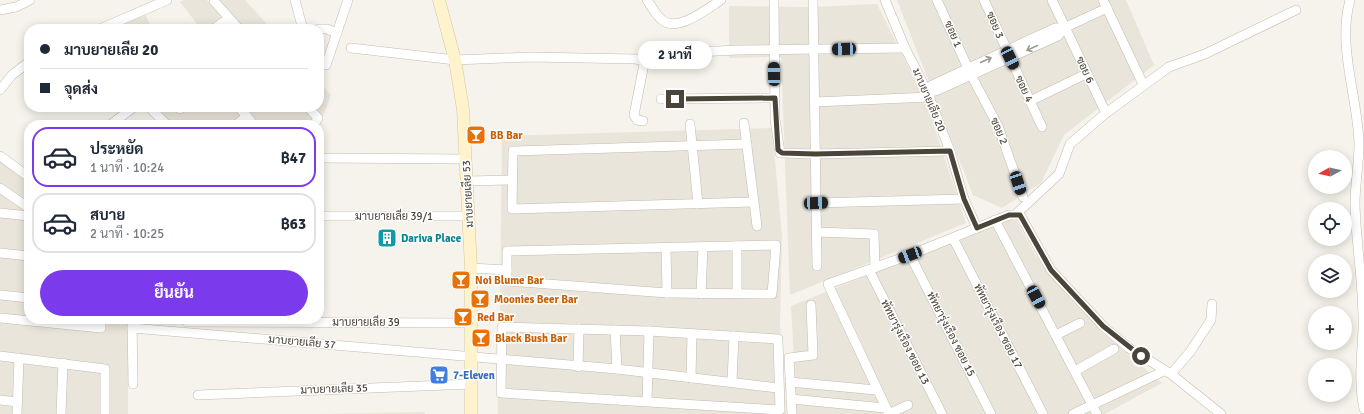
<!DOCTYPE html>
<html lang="th">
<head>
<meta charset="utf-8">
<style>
  :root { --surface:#fff; --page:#f2f2f3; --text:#1f2937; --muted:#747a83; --line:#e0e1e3; --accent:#7c3aed }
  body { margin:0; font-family:Signika,Sarabun,sans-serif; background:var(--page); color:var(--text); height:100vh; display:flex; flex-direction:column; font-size:15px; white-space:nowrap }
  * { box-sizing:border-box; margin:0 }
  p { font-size:13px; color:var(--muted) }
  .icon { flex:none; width:22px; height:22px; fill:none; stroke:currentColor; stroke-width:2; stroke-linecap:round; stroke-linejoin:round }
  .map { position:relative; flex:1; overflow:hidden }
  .side { position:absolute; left:24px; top:120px; width:300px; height:204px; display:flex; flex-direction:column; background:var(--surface); border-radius:16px; box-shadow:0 2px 10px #0003 }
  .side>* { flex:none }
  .hud { position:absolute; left:24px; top:24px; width:300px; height:88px; border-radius:16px; box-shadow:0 2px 10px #0003; display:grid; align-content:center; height:88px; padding:0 16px; background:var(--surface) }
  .needle { width:26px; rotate:262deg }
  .buttons { position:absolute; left:1308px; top:150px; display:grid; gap:8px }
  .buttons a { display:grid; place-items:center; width:44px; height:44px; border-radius:50%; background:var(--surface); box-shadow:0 2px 10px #0003; font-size:20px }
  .end { position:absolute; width:18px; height:18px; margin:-9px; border:5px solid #4b4439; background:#fff; box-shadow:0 0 0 2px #fff }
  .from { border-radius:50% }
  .bubble { position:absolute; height:28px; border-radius:14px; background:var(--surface); box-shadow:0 2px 10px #0003; font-size:13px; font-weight:700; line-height:28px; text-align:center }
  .car { position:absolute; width:12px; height:24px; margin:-12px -6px; border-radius:5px; box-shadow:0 0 3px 1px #0007; background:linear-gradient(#222 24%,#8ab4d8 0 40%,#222 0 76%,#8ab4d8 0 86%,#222 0) }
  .hud b { display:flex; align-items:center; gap:14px; height:38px; font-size:15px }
  .hud b+b { border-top:1px solid var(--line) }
  .hud i { width:10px; height:10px; background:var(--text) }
  ul { padding:7px 0 0; list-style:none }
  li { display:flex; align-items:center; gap:12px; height:60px; margin:0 8px 6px; padding:0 8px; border:2px solid var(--line); border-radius:16px }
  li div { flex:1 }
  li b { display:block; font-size:15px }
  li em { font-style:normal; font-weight:700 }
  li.on { border-color:var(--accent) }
  li>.icon { width:36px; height:36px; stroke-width:1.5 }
  .primary-button { display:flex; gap:8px; margin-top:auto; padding:8px 16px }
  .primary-button a { flex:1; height:46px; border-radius:24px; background:var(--accent); color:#fff; font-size:16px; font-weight:700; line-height:46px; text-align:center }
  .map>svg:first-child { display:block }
  .residential { fill:#eae5da }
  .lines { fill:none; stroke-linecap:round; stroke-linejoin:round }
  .street-casing { stroke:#c2bbae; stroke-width:10 }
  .secondary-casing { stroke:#d6c79b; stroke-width:13 }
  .street { stroke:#fff; stroke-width:9 }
  .secondary { stroke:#fff3cd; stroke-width:12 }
  .oneway { stroke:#9c9892 }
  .route { stroke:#4b4439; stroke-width:5 }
  .labels { text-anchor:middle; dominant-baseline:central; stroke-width:3; stroke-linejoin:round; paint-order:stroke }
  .street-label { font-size:11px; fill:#4b4439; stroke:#fff }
  .food-label { font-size:11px; font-weight:bold; fill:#c56008; stroke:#fff; text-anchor:start }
  .culture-label { font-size:11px; font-weight:bold; fill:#0d838f; stroke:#fff; text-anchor:start }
  .shop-label { font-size:11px; font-weight:bold; fill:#366cbe; stroke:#fff; text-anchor:start }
</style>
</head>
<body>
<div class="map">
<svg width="1364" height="414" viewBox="0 0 1364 414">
  <rect width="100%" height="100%" fill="#f6f3ec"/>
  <g class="residential">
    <polygon points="184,0 207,0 208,2 210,0 245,0 271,29 201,29 180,2"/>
    <polygon points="897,0 1126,0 1154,65 1064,135 1041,183 1002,208 973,195"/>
    <polygon points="877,4 927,105 966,223 790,295 781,57 729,58 729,6 813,7"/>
    <polygon points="145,14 152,29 112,29"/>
    <polygon points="319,82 331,95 319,126 171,125 153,107 319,107"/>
    <polygon points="772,128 782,236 780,324 786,414 498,414 497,359 500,310 502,136"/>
    <polygon points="0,160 29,179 29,319 128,319 128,414 0,414"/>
    <polygon points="1014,216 1036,256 1070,299 1103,333 1162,383 1105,414 797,414 791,306"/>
    <polygon points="425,412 425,414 321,414"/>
  </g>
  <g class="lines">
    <g class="street-casing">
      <g id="street">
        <polyline points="295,0 302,26 306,29"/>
        <path d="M647,0c4,6 9,15 15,20 16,13 46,-12 59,-20"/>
        <polyline points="774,0 775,119 780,153 815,154 950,151"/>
        <polyline points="813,0 817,266"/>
        <polyline points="885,0 905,48 927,91 950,151 964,199 977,228"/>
        <polyline points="937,0 971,75 998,126 1023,197"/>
        <polyline points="984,0 1042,127"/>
        <polyline points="1052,0 1106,113"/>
        <polyline points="1103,0 1141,80"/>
        <path d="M1350,0c-13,47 8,97 9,144 0,20 -4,40 -4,60 1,41 9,83 8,124 -1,28 -5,52 1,81"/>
        <polyline points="214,1 239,29"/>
        <polyline points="0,10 16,7 30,0"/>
        <polyline points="100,29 167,0"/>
        <polyline points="214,29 229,18"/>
        <polyline points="319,29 327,29 337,33"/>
        <polyline points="351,48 455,60 530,57 636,59 642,61 644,64 634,115 637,120 643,121"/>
        <polyline points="676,53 738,50 905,48"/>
        <polyline points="326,65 348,0"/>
        <polyline points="0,90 12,75 29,62"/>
        <polyline points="927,91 936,91 1058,36 1064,28 1107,8"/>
        <polyline points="927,91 932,85 1055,28 1064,28"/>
        <polyline points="661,99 775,98"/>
        <polyline points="1030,101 1086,74"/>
        <polyline points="815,102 930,97"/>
        <polyline points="149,107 167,125"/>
        <polyline points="239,107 254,125"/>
        <polyline points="308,107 318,118 314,125"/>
        <polyline points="180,109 182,107"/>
        <polyline points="744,123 757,226"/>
        <polyline points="690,124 698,204"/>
        <polyline points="110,125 134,107"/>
        <polyline points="236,125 247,116"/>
        <polyline points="747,144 513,151 512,209 753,202"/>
        <polyline points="0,156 29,177"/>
        <polyline points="319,158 466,159"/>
        <polyline points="468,181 512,180"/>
        <polyline points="0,188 29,208"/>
        <polyline points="816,203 964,199"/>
        <polyline points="0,213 29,216"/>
        <polyline points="1015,215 1059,174 1070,144 1106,113 1169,67 1205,54 1296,10"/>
        <polyline points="319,216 470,216"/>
        <polyline points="995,220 1097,414"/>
        <polyline points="816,232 874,234 875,268"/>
        <polyline points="953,238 1043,414"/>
        <polygon points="776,245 772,294 667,293 507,281 507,251"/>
        <polyline points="737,246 737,293"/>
        <polyline points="666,249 667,293"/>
        <polyline points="0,253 29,256"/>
        <polyline points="910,255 991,414"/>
        <polyline points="471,268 507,270"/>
        <polyline points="869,270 942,414"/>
        <polyline points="701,294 703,247"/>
        <polyline points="0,295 29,298"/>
        <polyline points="0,318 101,328 101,319"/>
        <polyline points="132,319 133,384"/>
        <polyline points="187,322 472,323"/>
        <polygon points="502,327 649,331 778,339 780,410 501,393"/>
        <polyline points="132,328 617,369 778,388"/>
        <polyline points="615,330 617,369"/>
        <polyline points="1056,335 1080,323"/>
        <polyline points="0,356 105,369 105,414"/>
        <polyline points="578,367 579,329"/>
        <polyline points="1075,371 1114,349"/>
        <polyline points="1171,374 1190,352 1211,320 1212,304"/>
        <polyline points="691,378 692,334"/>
        <polyline points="732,381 734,336"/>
        <polyline points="790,382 876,390"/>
        <polyline points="198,395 471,384"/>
        <polyline points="791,399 885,408"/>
        <polyline points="0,400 17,402"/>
        <polyline points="647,401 649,331"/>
        <polyline points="17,414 19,358"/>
        <polyline points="61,414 63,363"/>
        <polyline points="792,414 789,358 813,355 811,305"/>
        <polyline points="888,414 908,405"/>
        <polyline points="889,414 828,284 910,255 1009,215 1020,215 1051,270 1103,326 1129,348 1171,374 1221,414"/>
        <polyline points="1073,414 1164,371"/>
      </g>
    </g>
    <g class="secondary-casing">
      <polyline id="secondary" points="439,0 455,60 463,109 471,268 471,414"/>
    </g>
    <use href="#street" class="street"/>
    <use href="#secondary" class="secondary"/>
  </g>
  <defs><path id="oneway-shaft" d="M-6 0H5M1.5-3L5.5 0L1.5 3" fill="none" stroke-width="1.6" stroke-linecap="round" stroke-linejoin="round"/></defs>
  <g class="oneway">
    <use href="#oneway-shaft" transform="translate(1032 48) rotate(155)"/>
    <use href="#oneway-shaft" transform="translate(986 60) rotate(-24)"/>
  </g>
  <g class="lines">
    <polyline class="route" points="675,99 775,98 778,150 782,153 815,154 950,151 964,199 977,228 1009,215 1020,215 1051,270 1103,326 1141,356"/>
  </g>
  <defs>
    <g id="bar-square" transform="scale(1)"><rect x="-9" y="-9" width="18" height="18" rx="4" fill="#e8710a" stroke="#fff"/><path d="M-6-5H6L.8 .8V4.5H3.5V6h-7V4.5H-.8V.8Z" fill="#fff"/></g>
    <g id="building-square" transform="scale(1)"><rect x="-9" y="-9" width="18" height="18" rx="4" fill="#0f9aa8" stroke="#fff"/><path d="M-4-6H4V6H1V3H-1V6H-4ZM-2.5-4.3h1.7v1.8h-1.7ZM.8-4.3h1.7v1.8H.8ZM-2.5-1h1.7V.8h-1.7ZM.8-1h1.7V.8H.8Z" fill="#fff"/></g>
    <g id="supermarket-square" transform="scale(1)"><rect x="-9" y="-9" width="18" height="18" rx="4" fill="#3f7fe0" stroke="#fff"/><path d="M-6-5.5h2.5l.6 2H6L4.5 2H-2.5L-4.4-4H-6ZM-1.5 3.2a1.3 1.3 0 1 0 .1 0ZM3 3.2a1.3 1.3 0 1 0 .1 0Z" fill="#fff"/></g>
  </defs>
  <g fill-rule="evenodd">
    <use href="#bar-square" x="476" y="135"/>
    <use href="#building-square" x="387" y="238"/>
    <use href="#bar-square" x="461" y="280"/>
    <use href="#bar-square" x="480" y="299"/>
    <use href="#bar-square" x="463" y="317"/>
    <use href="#bar-square" x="481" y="338"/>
    <use href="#supermarket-square" x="439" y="375"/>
  </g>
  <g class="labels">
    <g class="street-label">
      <text transform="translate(995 25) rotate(67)">ซอย 3</text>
      <text transform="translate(953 34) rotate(66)">ซอย 1</text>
      <text transform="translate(1085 70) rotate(65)">ซอย 6</text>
      <text transform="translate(1024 89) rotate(65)">ซอย 4</text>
      <text transform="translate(929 100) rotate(67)">มาบยายเลีย 20</text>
      <text transform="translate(999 131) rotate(67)">ซอย 2</text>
      <text transform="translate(468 194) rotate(-93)">มาบยายเลีย 53</text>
      <text x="394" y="216">มาบยายเลีย 39/1</text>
      <text x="366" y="322">มาบยายเลีย 39</text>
      <text transform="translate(998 326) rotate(63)">พัทยารุ่งเรือง ซอย 17</text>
      <text transform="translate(951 334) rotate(63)">พัทยารุ่งเรือง ซอย 15</text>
      <text transform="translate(302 342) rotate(5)">มาบยายเลีย 37</text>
      <text transform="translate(905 342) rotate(63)">พัทยารุ่งเรือง ซอย 13</text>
      <text transform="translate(334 389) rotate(-2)">มาบยายเลีย 35</text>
    </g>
    <g class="food-label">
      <text x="490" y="135">BB Bar</text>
      <text x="475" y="280">Noi Blume Bar</text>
      <text x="494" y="299">Moonies Beer Bar</text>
      <text x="477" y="317">Red Bar</text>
      <text x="495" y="338">Black Bush Bar</text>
    </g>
    <g class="culture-label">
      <text x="401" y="238">Dariva Place</text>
    </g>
    <g class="shop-label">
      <text x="453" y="375">7-Eleven</text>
    </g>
  </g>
</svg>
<div class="buttons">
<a><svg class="needle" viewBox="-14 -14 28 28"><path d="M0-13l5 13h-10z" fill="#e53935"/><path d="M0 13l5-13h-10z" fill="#747a83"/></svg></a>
<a><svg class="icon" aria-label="locate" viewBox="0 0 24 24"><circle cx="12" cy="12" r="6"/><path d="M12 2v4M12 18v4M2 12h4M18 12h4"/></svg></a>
<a><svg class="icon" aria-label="layers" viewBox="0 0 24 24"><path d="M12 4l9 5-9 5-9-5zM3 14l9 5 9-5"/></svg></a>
<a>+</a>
<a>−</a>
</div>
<i class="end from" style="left:1141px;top:356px"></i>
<i class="end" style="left:675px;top:99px"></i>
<div class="bubble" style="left:638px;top:41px;width:74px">2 นาที</div>
<i class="car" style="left:844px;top:49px;rotate:268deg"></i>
<i class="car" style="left:1010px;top:58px;rotate:154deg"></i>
<i class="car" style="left:774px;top:74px;rotate:359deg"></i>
<i class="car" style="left:1018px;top:183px;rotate:162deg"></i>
<i class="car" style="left:816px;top:203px;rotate:88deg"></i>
<i class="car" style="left:910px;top:255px;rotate:249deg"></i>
<i class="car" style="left:1036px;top:297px;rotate:152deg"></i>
<div class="hud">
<b><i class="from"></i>มาบยายเลีย 20</b>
<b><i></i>จุดส่ง</b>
</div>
<section class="side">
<ul>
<li class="on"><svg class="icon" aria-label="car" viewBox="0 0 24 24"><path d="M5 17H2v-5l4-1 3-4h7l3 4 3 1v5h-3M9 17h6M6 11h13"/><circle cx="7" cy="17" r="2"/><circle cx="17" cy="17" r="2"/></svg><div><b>ประหยัด</b><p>1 นาที · 10:24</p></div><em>฿47</em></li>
<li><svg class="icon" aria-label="car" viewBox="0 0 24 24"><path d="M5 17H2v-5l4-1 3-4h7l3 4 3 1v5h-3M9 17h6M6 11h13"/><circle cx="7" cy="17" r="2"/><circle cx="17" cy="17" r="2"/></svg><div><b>สบาย</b><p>2 นาที · 10:25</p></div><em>฿63</em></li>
</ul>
<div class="primary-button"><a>ยืนยัน</a></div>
</section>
</div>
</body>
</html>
